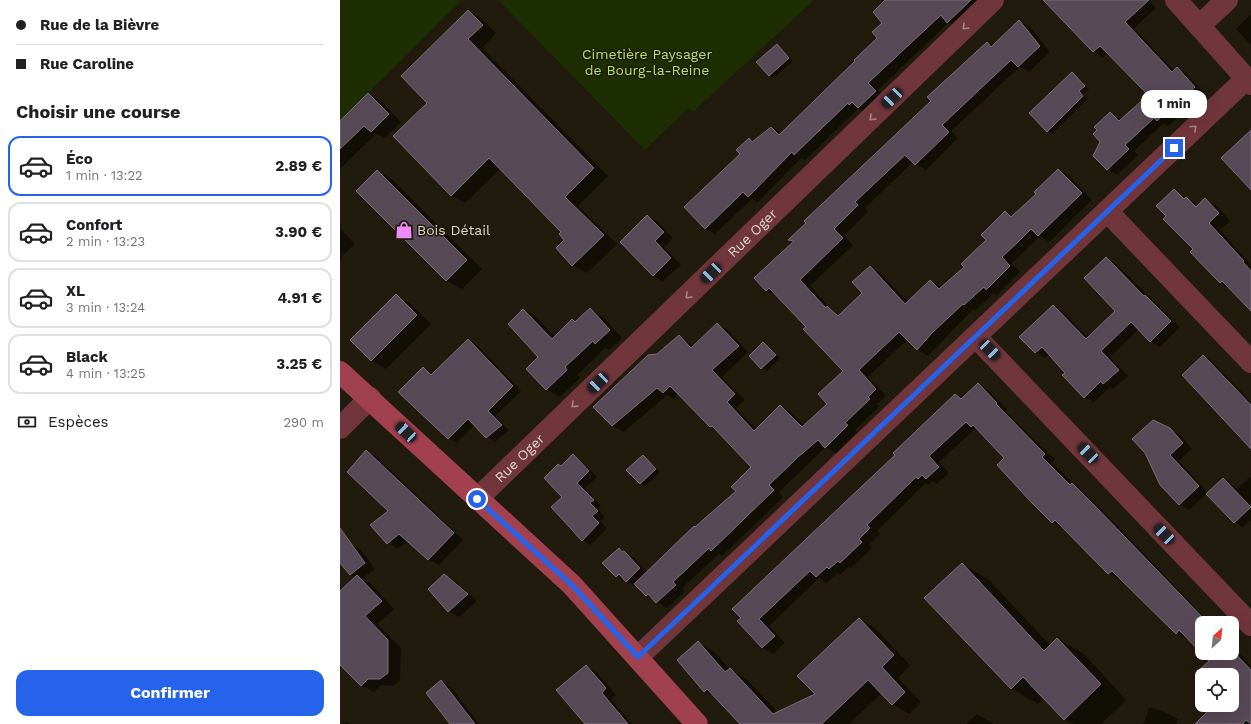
<!DOCTYPE html>
<html lang="fr">
<head>
<meta charset="utf-8">
<style>
  :root { --surface:#fff; --page:#f6f6f6; --text:#202124; --muted:#757577; --line:#e0e0e0; --accent:#2563eb }
  body { margin:0; font-family:"Work Sans",sans-serif; background:var(--page); color:var(--text); height:100vh; display:flex; flex-direction:column; font-size:15px; white-space:nowrap }
  * { box-sizing:border-box; margin:0 }
  p { font-size:13px; color:var(--muted) }
  .icon { flex:none; width:22px; height:22px; fill:none; stroke:currentColor; stroke-width:2; stroke-linecap:round; stroke-linejoin:round }
  .map { position:relative; flex:1; overflow:hidden }
  .details { display:flex; flex-direction:column; background:var(--surface); width:340px }
  .details>* { flex:none }
  .hud { display:grid; align-content:center; height:88px; padding:0 16px; background:var(--surface) }
  .needle { width:26px; rotate:27deg }
  .tools { position:absolute; left:855px; top:616px; display:grid; gap:8px }
  .tools a { display:grid; place-items:center; width:44px; height:44px; border-radius:8px; background:var(--surface); box-shadow:0 4px 16px #0002; font-size:20px }
  .end { position:absolute; width:18px; height:18px; margin:-9px; border:5px solid #2563eb; background:#fff; box-shadow:0 0 0 2px #fff }
  .from { border-radius:50% }
  .bubble { position:absolute; height:28px; border-radius:12px; background:var(--surface); box-shadow:0 4px 16px #0002; font-size:13px; font-weight:700; line-height:28px; text-align:center }
  .car { position:absolute; width:12px; height:24px; margin:-12px -6px; border-radius:5px; box-shadow:0 0 3px 1px #0007; background:linear-gradient(#222 24%,#8ab4d8 0 40%,#222 0 76%,#8ab4d8 0 86%,#222 0) }
  .hud b { display:flex; align-items:center; gap:14px; height:38px; font-size:15px }
  .hud b+b { border-top:1px solid var(--line) }
  .hud i { width:10px; height:10px; background:var(--text) }
  ul { padding:0; list-style:none }
  li { display:flex; align-items:center; gap:12px; height:60px; margin:0 8px 6px; padding:0 8px; border:2px solid var(--line); border-radius:12px }
  li div { flex:1 }
  li b { display:block; font-size:15px }
  li em { font-style:normal; font-weight:700 }
  li.current { border-color:var(--accent) }
  li>.icon { width:36px; height:36px; stroke-width:1.5 }
  h2 { padding:0 16px; font-size:18px; line-height:48px }
  .pay { display:flex; align-items:center; gap:10px; height:44px; padding:0 16px; font-size:15px }
  .pay p { margin-inline-start:auto }
  .cta { display:flex; gap:8px; margin-top:auto; padding:8px 16px }
  .cta a { flex:1; height:46px; border-radius:12px; background:var(--accent); color:#fff; font-size:16px; font-weight:700; line-height:46px; text-align:center }
  main { display:flex; flex:1; min-height:0 }
  .map>svg:first-child { display:block }
  .green { fill:#1d2e03 }
  .shadow { fill:#0007 }
  .building { fill:#574955; stroke:#7a6c78 }
  .lines { fill:none; stroke-linecap:round; stroke-linejoin:round }
  .street { stroke:#71353c; stroke-width:22 }
  .secondary { stroke:#a1404e; stroke-width:22 }
  .oneway { stroke:#a68686 }
  .route { stroke:#2563eb; stroke-width:5 }
  .labels { text-anchor:middle; dominant-baseline:central; stroke-width:3; stroke-linejoin:round; paint-order:stroke }
  .park-label { font-size:14px; fill:#ace069; stroke:#201b0d }
  .poi-label { font-size:14px; fill:#dbd8cf; stroke:#201b0d; text-anchor:start }
  .street-label { font-size:14px; fill:#dbd8cf; stroke:#201b0d }
</style>
</head>
<body>
<main>
<section class="details">
<div class="hud">
<b><i class="from"></i>Rue de la Bièvre</b>
<b><i></i>Rue Caroline</b>
</div>
<h2>Choisir une course</h2>
<ul>
<li class="current"><svg class="icon" aria-label="car" viewBox="0 0 24 24"><path d="M5 17H2v-5l4-1 3-4h7l3 4 3 1v5h-3M9 17h6M6 11h13"/><circle cx="7" cy="17" r="2"/><circle cx="17" cy="17" r="2"/></svg><div><b>Éco</b><p>1 min · 13:22</p></div><em>2.89 €</em></li>
<li><svg class="icon" aria-label="car" viewBox="0 0 24 24"><path d="M5 17H2v-5l4-1 3-4h7l3 4 3 1v5h-3M9 17h6M6 11h13"/><circle cx="7" cy="17" r="2"/><circle cx="17" cy="17" r="2"/></svg><div><b>Confort</b><p>2 min · 13:23</p></div><em>3.90 €</em></li>
<li><svg class="icon" aria-label="car" viewBox="0 0 24 24"><path d="M5 17H2v-5l4-1 3-4h7l3 4 3 1v5h-3M9 17h6M6 11h13"/><circle cx="7" cy="17" r="2"/><circle cx="17" cy="17" r="2"/></svg><div><b>XL</b><p>3 min · 13:24</p></div><em>4.91 €</em></li>
<li><svg class="icon" aria-label="car" viewBox="0 0 24 24"><path d="M5 17H2v-5l4-1 3-4h7l3 4 3 1v5h-3M9 17h6M6 11h13"/><circle cx="7" cy="17" r="2"/><circle cx="17" cy="17" r="2"/></svg><div><b>Black</b><p>4 min · 13:25</p></div><em>3.25 €</em></li>
</ul>
<div class="pay"><svg class="icon" aria-label="cash" viewBox="0 0 24 24"><path d="M3 7h18v10H3z"/><circle cx="12" cy="12" r="2"/></svg>Espèces<p>290 m</p></div>
<div class="cta"><a>Confirmer</a></div>
</section>
<div class="map">
<svg width="911" height="724" viewBox="0 0 911 724">
  <rect width="100%" height="100%" fill="#201b0d"/>
  <g class="green">
    <polygon points="0,0 122,0 0,121"/>
    <polygon points="158,0 474,0 353,112 348,108 305,150"/>
  </g>
  <g class="shadow">
    <polygon points="556,0 637,0 642,5 618,28 609,22 538,90 545,97 529,113 521,109 518,109 465,160 461,158 418,202 412,199 375,234 365,228 409,140 413,142 432,128 442,134 538,38 544,23"/>
    <polygon points="705,0 808,0 816,8 794,28 834,71 838,68 847,74 864,93 828,126 824,123 794,151 798,155 777,175 767,169 761,142 770,114 781,120 809,95 768,53 763,57 754,52"/>
    <polygon points="128,11 142,19 156,33 142,48 268,176 238,206 277,244 247,273 233,265 217,248 225,240 222,232 161,168 125,203 111,195 89,103"/>
    <polygon points="911,14 911,45 896,29"/>
    <polygon points="680,21 690,27 710,52 689,72 680,67 611,131 618,138 586,170 573,162 525,208 528,212 504,235 513,245 470,286 491,309 500,315 524,293 530,267 540,273 568,302 590,281 602,288 625,267 647,240 666,213 673,217 719,170 729,176 752,200 709,242 700,236 687,249 672,263 680,272 657,295 654,293 635,311 633,309 588,356 578,350 568,339 528,377 546,396 537,404 540,406 515,430 517,432 496,453 486,447 468,464 439,492 443,497 382,556 379,554 342,588 345,591 327,608 306,595 297,587 277,576 279,550 294,558 307,572 397,491 412,467 379,432 370,427 338,394 334,399 327,395 284,432 273,426 255,407 339,336 354,347 377,324 388,330 408,352 382,377 405,400 396,408 417,430 441,406 451,412 465,426 489,404 504,371 467,327 437,296 426,290 454,242 450,240 593,101 647,43 653,47"/>
    <polygon points="437,45 453,61 434,78 429,75"/>
    <polygon points="733,73 749,89 743,94 748,99 712,134 708,131"/>
    <polygon points="28,94 41,101 61,122 44,138 36,134 0,169 0,122"/>
    <polygon points="38,171 53,180 142,269 122,289 107,281 18,191"/>
    <polygon points="835,191 859,206 865,200 877,206 890,221 880,230 911,265 911,310 891,289 881,283 851,252 854,249 828,216"/>
    <polygon points="308,216 318,222 333,238 324,247 341,265 323,281 313,276"/>
    <polygon points="0,228 15,244 0,258"/>
    <polygon points="767,259 776,264 840,327 820,347 810,341 799,329 770,357 788,376 773,389 770,387 754,402 744,397 710,354 705,358 695,353 713,306 723,312 748,338 777,311"/>
    <polygon points="56,295 71,304 91,324 46,369 31,360"/>
    <polygon points="250,309 263,317 282,338 269,350 265,348 252,361 237,375 240,378 219,397 207,389 187,369 200,357 184,310 196,317 215,337 232,320 236,323"/>
    <polygon points="129,340 137,345 181,391 155,416 169,430 155,442 147,437 135,425 117,443 109,438 59,392 83,368 93,374"/>
    <polygon points="423,343 440,358 427,371 422,368"/>
    <polygon points="863,356 872,361 911,402 911,449 885,419"/>
    <polygon points="638,384 648,390 667,409 665,411 715,460 712,463 766,514 870,623 862,623 862,652 848,638 847,639 836,633 781,578 779,579 769,573 723,528 713,522 666,458 636,428 599,462 609,473 597,484 592,481 589,485 586,483 537,531 540,534 529,545 532,548 511,568 508,567 500,575 497,573 487,583 479,578 429,626 445,643 433,654 422,648 399,621 616,395 622,399"/>
    <polygon points="813,421 840,435 852,449 839,461 868,493 883,479 897,489 911,476 911,520 903,527 894,522 867,493 849,510 839,504"/>
    <polygon points="26,452 37,457 123,540 99,565 89,560 68,541 58,549 48,543 50,511"/>
    <polygon points="233,455 241,460 257,477 245,488 261,506 258,509 265,517 260,521 267,528 251,545 242,540 223,497 221,467"/>
    <polygon points="303,456 320,472 305,486 288,470"/>
    <polygon points="10,543 20,549 35,569 22,579 30,583 54,609 37,624 61,648 60,680 53,686 41,685 34,692 21,685 0,663 0,592 16,577 11,575 0,561 0,551"/>
    <polygon points="622,564 648,579 711,646 718,639 744,654 786,700 761,724 733,724 724,719 704,697 698,704 672,689 586,598"/>
    <polygon points="105,576 115,581 137,601 119,617 109,611 89,589"/>
    <polygon points="519,619 536,629 570,665 558,678 581,702 569,714 552,704 542,693 509,724 401,724 377,698 365,691 358,642 374,652 390,669 406,679 438,712 476,695"/>
    <polygon points="892,646 911,666 911,724 856,724 876,705 892,705 892,675 863,675 870,661 863,653 892,653"/>
    <polygon points="246,666 256,672 276,695 271,699 292,724 246,724"/>
    <polygon points="101,681 111,687 139,724 112,724"/>
    <polygon points="809,707 827,713 838,719 836,724 802,724 805,721"/>
    <polygon points="637,714 652,723 653,724 626,724"/>
    <polygon points="7,722 11,724 1,724"/>
  </g>
  <g class="building">
    <polygon points="545,0 631,0 607,23 601,15 528,83 536,91 518,108 512,102 509,105 508,103 454,155 452,152 408,197 403,192 365,229 344,207 400,154 396,150 409,138 412,142 431,127 439,135 515,61 514,60 537,38 532,32 542,23 533,12"/>
    <polygon points="703,0 809,0 785,22 832,72 837,67 855,87 817,121 814,118 785,145 789,149 767,170 753,156 760,142 753,134 757,130 754,127 770,112 779,121 808,95 760,46 753,52"/>
    <polygon points="128,10 143,25 128,39 254,168 225,197 264,235 232,266 216,248 224,240 219,234 221,232 149,158 111,196 53,136 87,103 61,76"/>
    <polygon points="679,20 700,46 678,67 671,60 602,125 609,132 575,165 565,155 515,202 518,205 494,229 503,238 460,280 486,308 487,306 498,316 522,293 512,282 530,266 565,304 590,280 599,289 624,267 621,264 646,240 641,235 665,211 671,217 696,194 694,192 718,169 742,193 698,236 691,229 677,243 662,257 670,266 646,290 644,287 624,305 623,304 593,332 577,350 559,332 519,370 536,389 528,397 530,399 505,423 508,425 485,448 478,440 457,458 429,485 434,490 371,551 369,548 333,582 336,585 316,603 308,594 306,596 294,584 354,526 355,527 396,491 391,487 411,467 372,426 370,427 330,386 323,393 317,388 272,426 253,407 308,355 317,354 339,335 351,348 377,323 399,346 372,370 395,394 387,402 414,431 440,405 462,427 487,404 478,394 503,371 463,329 466,327 429,288 426,291 414,278 454,241 448,240 466,223 464,221 591,101 587,97 647,42 651,47"/>
    <polygon points="437,44 449,58 429,76 416,62"/>
    <polygon points="732,72 745,86 739,91 743,96 707,132 689,113"/>
    <polygon points="28,93 49,114 31,132 24,126 0,149 0,121"/>
    <polygon points="911,130 911,190 881,158"/>
    <polygon points="37,170 127,260 106,281 16,191"/>
    <polygon points="834,189 844,199 846,197 856,207 865,198 879,213 869,223 904,261 903,262 911,271 911,311 882,281 880,283 850,252 853,249 823,219 826,216 816,206"/>
    <polygon points="307,215 324,232 315,241 331,258 313,276 280,242"/>
    <polygon points="766,257 804,296 805,295 831,321 810,342 791,322 761,351 779,370 763,384 761,381 744,398 722,375 725,373 702,347 695,353 679,337 713,305 746,339 775,311 744,278"/>
    <polygon points="56,294 77,315 31,361 10,340"/>
    <polygon points="250,308 270,330 255,344 253,341 225,367 227,370 206,390 186,369 198,357 168,324 183,309 212,339 232,319 235,322"/>
    <polygon points="128,339 173,386 148,411 162,425 146,438 128,419 108,439 58,392 83,367 91,375"/>
    <polygon points="423,342 436,355 421,369 409,356"/>
    <polygon points="863,355 911,405 911,449 842,375"/>
    <polygon points="638,383 657,403 656,404 705,454 702,457 730,485 732,483 756,507 868,623 862,623 862,653 892,653 892,650 911,670 911,724 906,720 903,724 855,724 874,705 892,705 892,675 862,675 858,671 869,661 839,630 836,634 772,571 768,574 715,520 712,523 692,503 657,465 664,458 633,425 631,427 626,422 589,456 599,467 586,479 582,475 578,479 576,477 527,525 530,528 519,539 522,542 500,563 498,561 489,569 487,567 476,577 470,571 419,619 435,636 422,648 397,621 401,618 392,609 555,455 553,453 615,394 621,399"/>
    <polygon points="813,420 830,428 843,443 830,455 859,486 839,505 820,485 805,453 792,439"/>
    <polygon points="26,450 114,533 88,560 59,534 47,544 30,525 48,511 7,472"/>
    <polygon points="233,454 249,471 237,483 254,500 250,503 258,511 252,516 259,523 242,541 211,507 222,497 204,478 218,464 221,466"/>
    <polygon points="303,455 316,469 300,484 286,470"/>
    <polygon points="883,478 911,507 894,523 866,494"/>
    <polygon points="0,528 25,563 10,575 0,563"/>
    <polygon points="279,548 282,552 284,551 300,568 286,582 279,574 276,577 262,563"/>
    <polygon points="622,563 704,651 717,638 761,684 724,720 683,677 671,689 584,598"/>
    <polygon points="104,574 128,594 108,612 88,589"/>
    <polygon points="17,575 42,601 25,616 48,640 48,673 40,679 28,679 21,686 0,665 0,591"/>
    <polygon points="519,618 554,655 542,667 565,692 552,705 528,680 482,724 400,724 367,689 364,692 337,660 358,641 385,672 390,668 433,714 475,694 457,676"/>
    <polygon points="246,665 266,688 262,693 288,724 245,724 216,690"/>
    <polygon points="101,680 135,724 110,724 86,693"/>
  </g>
  <g class="lines">
    <g class="street">
      <polyline points="836,0 911,84"/>
      <polyline points="859,26 887,0"/>
      <polyline points="767,211 911,362"/>
      <polyline points="636,337 911,625"/>
      <polyline points="0,428 30,398"/>
      <path id="s1" d="M137,499l516,-499"/>
      <polyline points="298,657 906,79"/>
    </g>
    <polyline class="secondary" points="0,372 232,585 357,724"/>
  </g>
  <defs><path id="oneway-chevron" d="M-2-3.5L2.5 0L-2 3.5" fill="none" stroke-width="1.6" stroke-linecap="round" stroke-linejoin="round"/></defs>
  <g class="oneway">
    <use href="#oneway-chevron" transform="translate(625 27) rotate(136)"/>
    <use href="#oneway-chevron" transform="translate(532 118) rotate(136)"/>
    <use href="#oneway-chevron" transform="translate(854 128) rotate(-43)"/>
    <use href="#oneway-chevron" transform="translate(348 296) rotate(136)"/>
    <use href="#oneway-chevron" transform="translate(234 405) rotate(136)"/>
  </g>
  <g class="lines">
    <polyline class="route" points="137,499 232,585 298,657 834,148"/>
  </g>
  <defs>
    <g id="shop-bare" transform="scale(1.38)"><path d="M-5-2.5h2.3a2.7 3.5 0 0 1 5.4 0H5L5.5 6h-11ZM-1.5-2.5h3a1.5 2.3 0 0 0-3 0Z" fill="#ef8bf6" stroke="#201b0d" stroke-width="2.5" paint-order="stroke"/></g>
  </defs>
  <g fill-rule="evenodd">
    <use href="#shop-bare" x="64" y="230"/>
  </g>
  <g class="labels">
    <g class="park-label">
      <text x="307" y="54">Cimetière Paysager<tspan x="307" dy="16">de Bourg-la-Reine</tspan></text>
    </g>
    <g class="poi-label">
      <text x="77" y="230">Bois Détail</text>
    </g>
    <g class="street-label">
      <text stroke="none"><textPath href="#s1" startOffset="383">Rue Oger</textPath></text>
      <text stroke="none"><textPath href="#s1" startOffset="59">Rue Oger</textPath></text>
    </g>
  </g>
</svg>
<div class="tools">
<a><svg class="needle" viewBox="-14 -14 28 28"><path d="M0-13l5 13h-10z" fill="#e53935"/><path d="M0 13l5-13h-10z" fill="#757577"/></svg></a>
<a><svg class="icon" aria-label="locate" viewBox="0 0 24 24"><circle cx="12" cy="12" r="6"/><path d="M12 2v4M12 18v4M2 12h4M18 12h4"/></svg></a>
</div>
<i class="end from" style="left:137px;top:499px"></i>
<i class="end" style="left:834px;top:148px"></i>
<div class="bubble" style="left:801px;top:90px;width:66px">1 min</div>
<i class="car" style="left:552px;top:98px;rotate:226deg"></i>
<i class="car" style="left:371px;top:273px;rotate:226deg"></i>
<i class="car" style="left:650px;top:350px;rotate:136deg"></i>
<i class="car" style="left:258px;top:383px;rotate:226deg"></i>
<i class="car" style="left:66px;top:432px;rotate:313deg"></i>
<i class="car" style="left:748px;top:453px;rotate:316deg"></i>
<i class="car" style="left:824px;top:534px;rotate:316deg"></i>
</div>
</main>
</body>
</html>
